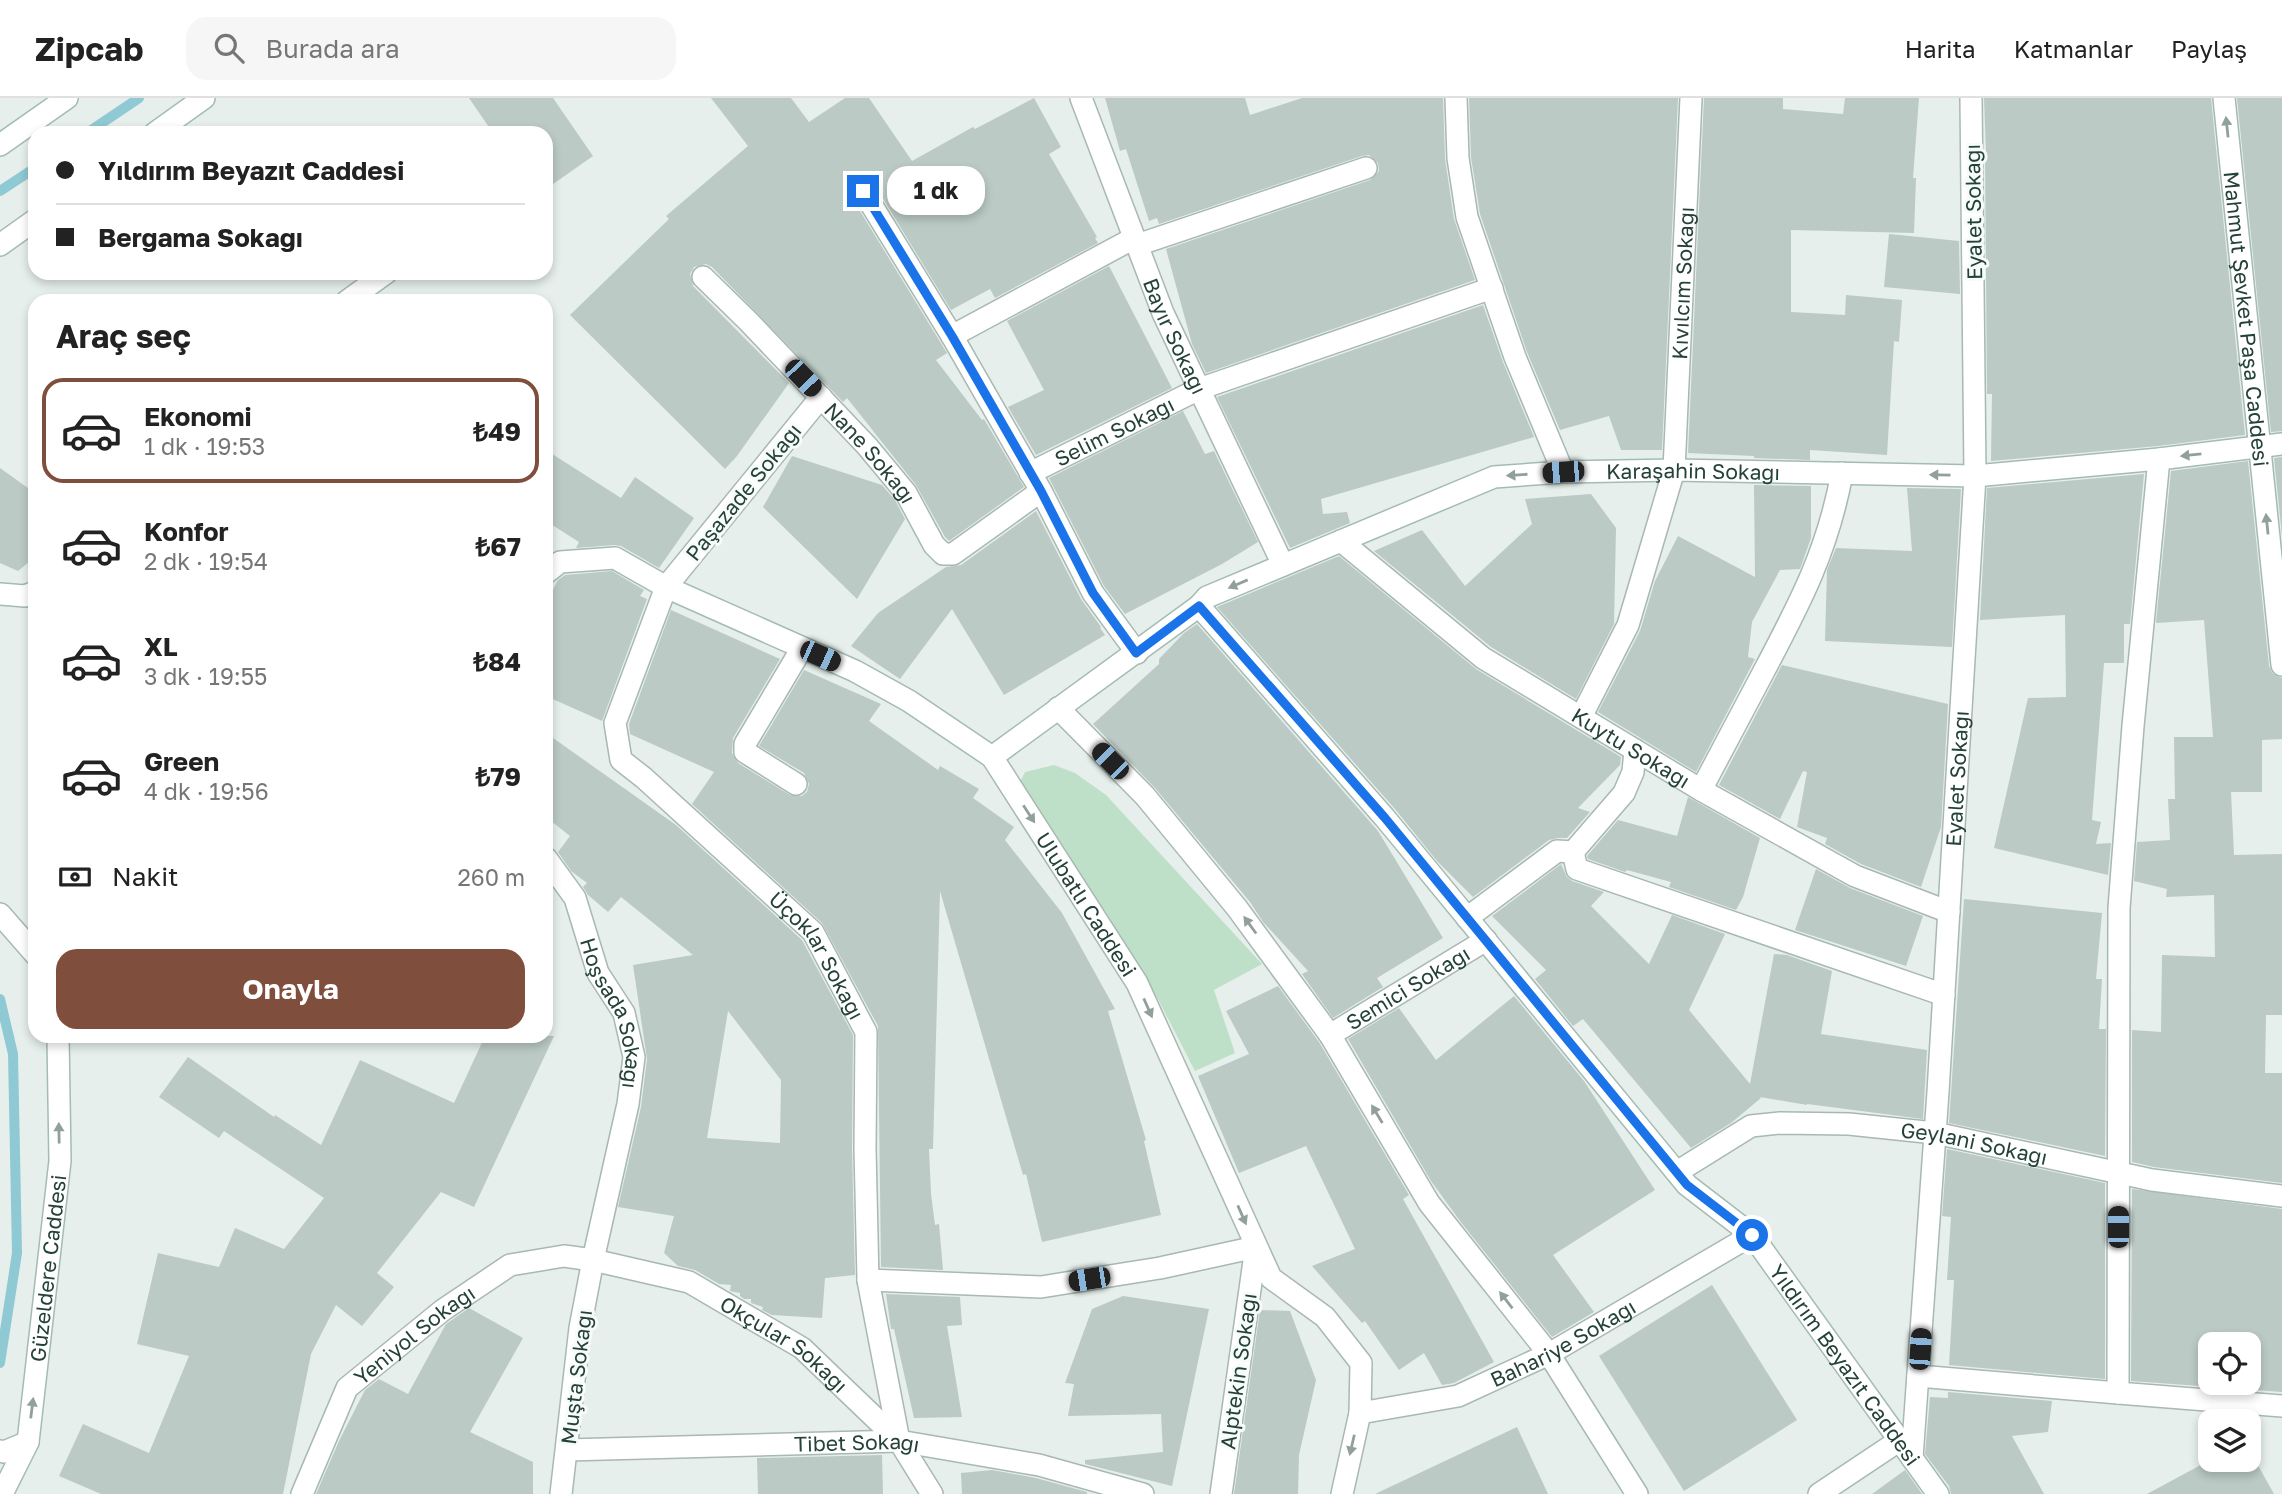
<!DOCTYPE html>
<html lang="tr">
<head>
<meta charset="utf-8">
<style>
  :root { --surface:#fff; --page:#f6f6f6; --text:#222; --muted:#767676; --line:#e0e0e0; --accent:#804e3d }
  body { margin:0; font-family:"Golos Text",sans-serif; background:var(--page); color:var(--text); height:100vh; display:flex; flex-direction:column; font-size:26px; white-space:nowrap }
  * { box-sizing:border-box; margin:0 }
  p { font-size:23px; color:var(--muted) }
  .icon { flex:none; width:38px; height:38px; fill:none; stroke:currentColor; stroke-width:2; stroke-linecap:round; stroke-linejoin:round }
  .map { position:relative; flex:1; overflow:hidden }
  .sheet { position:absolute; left:28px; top:196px; width:525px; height:749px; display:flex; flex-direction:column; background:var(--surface); border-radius:21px; box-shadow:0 4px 10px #0003 }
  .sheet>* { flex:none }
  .hud { position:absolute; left:28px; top:28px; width:525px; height:154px; border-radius:21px; box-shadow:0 4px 10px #0003; display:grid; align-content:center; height:154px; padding:0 28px; background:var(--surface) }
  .fabs { position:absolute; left:2198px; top:1234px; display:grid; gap:14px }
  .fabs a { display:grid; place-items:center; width:63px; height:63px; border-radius:14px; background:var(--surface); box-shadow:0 4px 10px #0003; font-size:35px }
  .end { position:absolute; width:32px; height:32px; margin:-16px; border:9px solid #1a73e8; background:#fff; box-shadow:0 0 0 4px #fff }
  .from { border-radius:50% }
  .bubble { position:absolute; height:49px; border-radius:21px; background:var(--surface); box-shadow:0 4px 10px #0003; font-size:23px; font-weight:700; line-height:49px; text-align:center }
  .car { position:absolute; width:21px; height:42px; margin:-21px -10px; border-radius:9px; box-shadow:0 0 5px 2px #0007; background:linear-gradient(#222 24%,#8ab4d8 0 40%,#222 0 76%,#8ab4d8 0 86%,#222 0) }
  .hud b { display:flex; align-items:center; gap:24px; height:66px; font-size:26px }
  .hud b+b { border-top:2px solid var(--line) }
  .hud i { width:18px; height:18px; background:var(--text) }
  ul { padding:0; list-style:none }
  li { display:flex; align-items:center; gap:21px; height:105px; margin:0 14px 10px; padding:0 14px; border:4px solid transparent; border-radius:21px }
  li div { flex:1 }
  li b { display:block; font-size:26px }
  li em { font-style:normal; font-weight:700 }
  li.current { border-color:var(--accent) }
  li>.icon { width:63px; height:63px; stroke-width:1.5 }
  h2 { padding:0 28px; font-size:32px; line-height:84px }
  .pay { display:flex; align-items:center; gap:18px; height:77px; padding:0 28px; font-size:26px }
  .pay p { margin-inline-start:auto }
  .action { display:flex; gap:14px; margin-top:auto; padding:14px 28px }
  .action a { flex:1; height:80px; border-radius:21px; background:var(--accent); color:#fff; font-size:28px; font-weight:700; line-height:80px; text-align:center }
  header { display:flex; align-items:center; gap:42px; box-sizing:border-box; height:98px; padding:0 35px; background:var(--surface); border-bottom:2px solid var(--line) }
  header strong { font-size:33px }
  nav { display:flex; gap:38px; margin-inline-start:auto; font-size:24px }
  .search { width:490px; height:63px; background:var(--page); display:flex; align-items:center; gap:18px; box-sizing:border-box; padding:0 24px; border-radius:21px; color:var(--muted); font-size:26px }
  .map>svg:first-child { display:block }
  .green { fill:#bfe0c8 }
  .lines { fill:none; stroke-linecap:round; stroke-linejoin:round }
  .stream { stroke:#8ec9d4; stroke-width:10 }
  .building { fill:#bbcac4; fill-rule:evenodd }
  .lane-casing { stroke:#a8b8b2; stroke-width:24 }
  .street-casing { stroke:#a8b8b2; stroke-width:24 }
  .secondary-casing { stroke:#a4bbb3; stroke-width:24 }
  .lane { stroke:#fff; stroke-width:21 }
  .street { stroke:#fff; stroke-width:21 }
  .secondary { stroke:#fff; stroke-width:21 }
  .oneway { fill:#92a09c }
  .route { stroke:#1a73e8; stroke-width:9 }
  .labels { text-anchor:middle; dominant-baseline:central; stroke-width:6; stroke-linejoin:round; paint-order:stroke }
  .street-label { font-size:21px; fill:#24423a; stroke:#f7fbf9 }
</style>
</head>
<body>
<header>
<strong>Zipcab</strong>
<div class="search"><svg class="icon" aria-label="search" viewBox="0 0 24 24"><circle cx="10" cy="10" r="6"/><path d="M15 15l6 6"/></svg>Burada ara</div>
<nav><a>Harita</a><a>Katmanlar</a><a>Paylaş</a></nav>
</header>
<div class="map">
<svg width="2282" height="1396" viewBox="0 0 2282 1396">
  <rect width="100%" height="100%" fill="#e6efeb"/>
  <polygon class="green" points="1054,667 1075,675 1106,697 1262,866 1214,892 1235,955 1195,973 1159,903 1019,686 1025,674"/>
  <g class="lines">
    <g class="stream">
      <polyline points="87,35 139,0"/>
      <polyline points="0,93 35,70"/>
      <polyline points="0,901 13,956 17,1155 0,1265"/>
    </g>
  </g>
  <g class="building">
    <polygon points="469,0 553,0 593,58 546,91 546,35 493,35"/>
    <polygon points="711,0 791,0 809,24 845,0 869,0 912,63 973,29 975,31 1034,0 1061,49 1049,56 1097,139 1095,140 1098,145 995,200 990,191 951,212 874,86 869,81 862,80 856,82 851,87 852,100 947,255 936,262 982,322 984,321 1024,389 949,443 945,439 916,387 847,300 843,304 712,169 706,166 694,169 690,176 693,188 789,285 737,358 725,371 570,217 669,121 666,118 748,48"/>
    <polygon points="1105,0 1245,0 1250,17 1302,0 1443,0 1445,61 1454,121 1475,182 1206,275 1192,246 1166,151 1370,82 1379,73 1378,65 1369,57 1362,58 1159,126 1157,120 1149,123 1126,51 1120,53"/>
    <polygon points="1469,0 1678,0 1662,352 1621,352 1609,318 1560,332 1527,254 1480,116 1471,59"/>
    <polygon points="1704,0 1783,0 1783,11 1843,16 1845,0 1919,0 1913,80 1916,80 1914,135 1791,132 1791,214 1845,217 1846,197 1902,202 1899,244 1894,243 1887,357 1810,352 1810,362 1754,360 1754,358 1688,355"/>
    <polygon points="1984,0 2211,0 2245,337 2158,348 1991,363 1992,296 1987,296 1985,55 1986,55"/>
    <polygon points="2237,0 2282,0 2282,333 2271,334"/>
    <polygon points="1889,136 1959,143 1960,196 1884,189"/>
    <polygon points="1109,168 1172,290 1036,357 1008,309 1044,292 1007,223"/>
    <polygon points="1483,207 1503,264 1534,339 1321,401 1323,416 1347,414 1350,425 1290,450 1217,299"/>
    <polygon points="1183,313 1205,356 1214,353 1258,444 1222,466 1125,516 1104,488 1049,380"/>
    <polygon points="546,352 621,400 635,379 694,420 659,470 621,448 614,447 576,450 579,444 546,423"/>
    <polygon points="792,358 882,387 895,402 905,421 857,501 763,409"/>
    <polygon points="2282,359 2282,438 2274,360"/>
    <polygon points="2248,363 2269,568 2272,575 2282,580 2282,641 2262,642 2262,694 2231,694 2234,757 2282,756 2282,917 2266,917 2265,975 2282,975 2282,1085 2154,1069 2132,1064 2132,932 2161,934 2162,857 2215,859 2214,797 2166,799 2167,791 2134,783 2137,744 2170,742 2168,701 2175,701 2174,639 2213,639 2204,522 2156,525 2171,373"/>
    <polygon points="0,370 35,395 35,459 18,473 0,465"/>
    <polygon points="2144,376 2130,526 2124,526 2124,565 2104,565 2092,722 2101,724 2096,746 2111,745 2108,777 1994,750 2028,600 2066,599 2065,517 1980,522 1987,390"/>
    <polygon points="1754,387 1811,388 1811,440 1800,471 1780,472 1752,524 1748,559 1755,561 1696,674 1598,614 1640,533 1655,483 1678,438 1755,479"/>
    <polygon points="1907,390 1961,391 1952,549 1825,543 1827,472 1836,450 1912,453"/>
    <polygon points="1591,396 1616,430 1614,526 1576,601 1491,549 1374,453 1422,432 1465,488 1532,426 1525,401"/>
    <polygon points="1036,413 1081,501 1101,529 1100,530 1105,537 1004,597 952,511 900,581 851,548 878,515 946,469 961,467"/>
    <polygon points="1339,458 1476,571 1621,659 1620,667 1578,710 1590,714 1567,740 1558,740 1549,742 1473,799 1437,763 1395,711 1217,509"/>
    <polygon points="612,473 644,492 640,498 647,501 602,623 546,598 546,505 558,482 565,477"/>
    <polygon points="671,512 780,561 733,640 732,655 738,665 790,697 802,698 807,694 809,686 804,675 759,648 804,572 881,606 869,623 938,672 940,668 979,691 973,700 1014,729 1005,742 1062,815 1115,911 1108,913 1146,1042 1144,1043 1161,1117 1042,1144 1026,1076 1023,1077 940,793 933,1051 929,1051 931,1096 935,1127 939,1126 943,1172 881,1169 878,928 822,825 692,706 714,674 630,636 629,626"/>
    <polygon points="1197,526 1378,733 1443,840 1377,880 1383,889 1333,920 1302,876 1308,873 1263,824 1250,804 1155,690 1093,626 1159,566 1159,561 1184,535"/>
    <polygon points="1782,567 1948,606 1941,729 1921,789 1861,766 1825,746 1827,740 1797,729 1807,674 1803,673 1780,721 1719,687"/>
    <path d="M546,635l130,92 126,115 51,95 -1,114 3,126 -30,3 -3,40 -50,-3 -10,-5 1,-3 -12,-4v-4h-7l-4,-3v-3l-10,-2 1,-6 -12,-1 -24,-14 -17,-4 -14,-13 10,-37 -56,-9 23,-100 6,-48 -14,-94 60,-10 -72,-58 -13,15 -20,-17 -5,-8 4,-4 -16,-12 -13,-19 12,-16 -24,-19zM728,913l53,69 -1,63 -73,-5z"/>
    <polygon points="1688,699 1760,740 1743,799 1736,812 1669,789 1671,784 1627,772 1625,774 1588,761 1587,758 1618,722 1677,738"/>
    <polygon points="1561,766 1567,779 1572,783 1604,794 1591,808 1649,866 1672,817 1725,836 1689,912 1750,986 1774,856 1787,857 1832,873 1821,936 1927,952 1923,1021 1807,1006 1807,1007 1760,999 1761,1000 1731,1025 1691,1050 1583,921 1573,928 1535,881 1546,872 1492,818"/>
    <polygon points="1816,771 1850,790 1923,818 1906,868 1795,832"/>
    <polygon points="1964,801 2102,815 2096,881 2102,881 2099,931 2106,931 2105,1058 1949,1025"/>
    <polygon points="1278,888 1319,944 1409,1097 1403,1101 1494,1264 1454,1285 1442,1287 1424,1255 1399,1272 1365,1223 1362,1225 1312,1168 1355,1151 1306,1048 1239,1075 1198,978 1249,956 1226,913"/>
    <polygon points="1514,898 1584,983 1655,1092 1553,1157 1594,1214 1552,1239 1460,1123 1431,1083 1348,941 1399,910 1436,962"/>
    <polygon points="485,938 554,938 474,1109 441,1094 377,1175 394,1189 362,1228 336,1207 311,1256 283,1396 101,1396 59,1378 83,1326 149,1355 189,1258 137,1246 158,1155 219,1169 235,1130 284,1151 324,1100 224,1033 219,1040 159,999 188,959 274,1019 275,1017 321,1047 360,962 454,1005"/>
    <polygon points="1947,1051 2105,1085 2105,1281 1949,1267 1954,1182 1947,1182 1951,1119 1942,1118"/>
    <path d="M2132,1091l150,20v183l-151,-11zM2210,1246h39v38h-39z"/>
    <polygon points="1712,1187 1797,1322 1684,1393 1599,1258"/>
    <polygon points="886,1196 960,1199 962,1227 947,1228 962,1319 914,1320 894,1231 891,1231"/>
    <polygon points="1123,1198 1209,1211 1172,1388 1085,1366 1085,1362 1163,1354 1161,1316 1068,1318 1074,1286 1065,1285 1092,1211"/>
    <polygon points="469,1210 523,1240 470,1334 533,1364 533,1396 316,1396 339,1343 365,1292 379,1281 408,1296 446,1226"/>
    <polygon points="1260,1212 1290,1213 1316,1282 1299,1357 1298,1396 1234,1396"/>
    <polygon points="1948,1294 2052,1303 2048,1334 2012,1338 2044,1396 1951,1396 1949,1388 1925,1356 1930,1299 1948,1300"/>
    <polygon points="1517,1329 1548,1396 1375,1396"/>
    <polygon points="882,1357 883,1396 758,1396 757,1360"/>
    <polygon points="2210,1362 2232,1362 2237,1372 2255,1362 2274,1396 2147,1396"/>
    <polygon points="992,1372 1036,1380 1087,1394 1087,1396 962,1396 961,1375"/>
    <polygon points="1905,1372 1922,1396 1872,1396"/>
  </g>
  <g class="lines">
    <g class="lane-casing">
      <g id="lane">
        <polyline points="1199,291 1492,190"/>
        <polyline points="796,686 745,654 745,646 802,550"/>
      </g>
    </g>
    <g class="street-casing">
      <g id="street">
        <path id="s1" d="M1081,0l82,215 120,252"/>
        <polyline points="1456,0 1458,60 1467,119 1515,259 1563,374"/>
        <polyline points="863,93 952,238 1041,393 1093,495 1137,555"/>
        <polyline points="1137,147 1366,70"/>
        <path id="s2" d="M703,179l45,44 119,125 39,47 28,52 9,9h10l88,-63"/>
        <polyline points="347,203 386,175"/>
        <polyline points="952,238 1134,140"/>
        <path id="s3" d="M821,299l-155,190 -51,136 6,37 23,18 169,154 53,100 -1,117 3,131 31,161"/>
        <polyline points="2159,361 2133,628 2119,810 2118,1295 2282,1308"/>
        <path id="s4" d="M1030,375l169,-84"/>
        <path id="s5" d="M1341,443l142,117 218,132 154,86 94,36"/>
        <polyline points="1058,610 1145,698 1237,810 1330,937 1429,1105 1549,1256 1637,1396"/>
        <path id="s6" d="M1581,619l47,-92 46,-155 17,-372"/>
        <path id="s7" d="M992,659l145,226 134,295 54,39 36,46 -1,50 -18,81"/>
        <path d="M1701,692c21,-40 42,-79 63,-119 36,-68 64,-121 78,-198"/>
        <polyline points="1573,754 1577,771 1944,897"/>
        <path id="s8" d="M546,760l29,40 23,75 26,40 10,44 -6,47 -35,156 -13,68 -19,166"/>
        <polyline points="1467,820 1557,753 1573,754 1624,695 1633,674 1635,652"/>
        <path id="s9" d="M1330,937l156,-95"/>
        <path id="s10" d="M1677,1074l74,-46 29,-3 69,1 86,9 217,47 130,16"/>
        <polyline points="868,1182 1041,1189 1160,1170 1256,1149 1221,1396"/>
        <polyline points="1918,1278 2118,1295"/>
        <path id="s11" d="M1360,1315l98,-17 91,-42 203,-119"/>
        <path id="s12" d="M567,1352l332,-9 140,24 104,29"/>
        <path id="s13" d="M1912,1360l26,-366 37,-616 -4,-378"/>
        <path id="s14" d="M302,1396l45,-106 96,-78 67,-45 54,-9 29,4 96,22 113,66 97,93 33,53"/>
        <polyline points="1819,1396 1900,1342"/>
      </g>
    </g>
    <g class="secondary-casing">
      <g id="secondary">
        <path id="s15" d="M2224,0l58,567"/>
        <polyline points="155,35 204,0"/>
        <polyline points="0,47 67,0"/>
        <polyline points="0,147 35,122"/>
        <path id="s16" d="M546,475l14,-11 55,-4 51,29 189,84 54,30 83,56 207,-151 8,-9 287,-120 69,-5 111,-2 301,6 184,-17 123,-15"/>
        <polyline points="0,496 25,498 35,494"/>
        <path id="s17" d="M1199,508l186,212 302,367 65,50 186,259"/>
        <polyline points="0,816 35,856"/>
        <polyline points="0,1353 4,1354 28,1344"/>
        <path id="s18" d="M2,1396l26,-52 32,-281 -2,-125"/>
      </g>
    </g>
    <use href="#lane" class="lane"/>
    <use href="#street" class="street"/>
    <use href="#secondary" class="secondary"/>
  </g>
  <defs><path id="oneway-solid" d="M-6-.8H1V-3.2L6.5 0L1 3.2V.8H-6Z" transform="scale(1.75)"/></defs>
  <g class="oneway">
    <use href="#oneway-solid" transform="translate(2227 29) rotate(-96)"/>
    <use href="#oneway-solid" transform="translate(2191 357) rotate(174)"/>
    <use href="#oneway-solid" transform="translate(1517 377) rotate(176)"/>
    <use href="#oneway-solid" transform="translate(1940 377) rotate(-179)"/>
    <use href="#oneway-solid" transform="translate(2267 426) rotate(-96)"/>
    <use href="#oneway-solid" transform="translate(1238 486) rotate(157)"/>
    <use href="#oneway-solid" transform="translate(1029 716) rotate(57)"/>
    <use href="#oneway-solid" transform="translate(1250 827) rotate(-126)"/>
    <use href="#oneway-solid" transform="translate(1148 910) rotate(66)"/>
    <use href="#oneway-solid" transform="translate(1377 1016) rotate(-121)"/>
    <use href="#oneway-solid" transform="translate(59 1035) rotate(-91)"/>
    <use href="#oneway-solid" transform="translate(1242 1117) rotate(66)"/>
    <use href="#oneway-solid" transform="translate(1506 1202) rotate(-128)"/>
    <use href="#oneway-solid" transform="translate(32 1310) rotate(-83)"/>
    <use href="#oneway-solid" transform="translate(1352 1347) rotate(103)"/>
  </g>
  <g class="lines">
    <polyline class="route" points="863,93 952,238 1041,393 1093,495 1136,555 1199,508 1385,720 1687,1087 1752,1137"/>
  </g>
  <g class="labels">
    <g class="street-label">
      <text transform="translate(1973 114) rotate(-91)">Eyalet Sokağı</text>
      <text stroke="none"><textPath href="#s6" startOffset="452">Kıvılcım Sokağı</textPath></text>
      <text stroke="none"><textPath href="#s15" startOffset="222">Mahmut Şevket Paşa Caddesi</textPath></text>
      <text stroke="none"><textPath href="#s1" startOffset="256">Bayır Sokağı</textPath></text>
      <text stroke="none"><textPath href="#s4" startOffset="94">Selim Sokağı</textPath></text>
      <text stroke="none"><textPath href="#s2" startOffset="243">Nane Sokağı</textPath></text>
      <text stroke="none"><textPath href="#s16" startOffset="1279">Karaşahin Sokağı</textPath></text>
      <text transform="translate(743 394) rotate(-51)">Paşazade Sokağı</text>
      <text stroke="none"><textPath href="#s5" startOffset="357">Kuytu Sokağı</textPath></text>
      <text stroke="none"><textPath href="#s13" startOffset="681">Eyalet Sokağı</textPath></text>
      <text stroke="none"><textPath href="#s7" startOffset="175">Ulubatlı Caddesi</textPath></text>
      <text stroke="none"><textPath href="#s3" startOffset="707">Üçoklar Sokağı</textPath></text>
      <text stroke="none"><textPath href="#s9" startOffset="91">Semici Sokağı</textPath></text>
      <text stroke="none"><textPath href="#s8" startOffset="172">Hoşsada Sokağı</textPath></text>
      <text stroke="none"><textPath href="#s10" startOffset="312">Geylani Sokağı</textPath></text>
      <text stroke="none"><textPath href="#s18" startOffset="233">Güzeldere Caddesi</textPath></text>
      <text stroke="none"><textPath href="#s14" startOffset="201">Yeniyol Sokağı</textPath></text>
      <text stroke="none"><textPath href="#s11" startOffset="217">Bahariye Sokağı</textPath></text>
      <text stroke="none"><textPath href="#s14" startOffset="616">Okçular Sokağı</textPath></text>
      <text stroke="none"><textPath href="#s17" startOffset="999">Yıldırım Beyazıt Caddesi</textPath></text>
      <text transform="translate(1238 1273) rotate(-82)">Alptekin Sokağı</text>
      <text transform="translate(576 1279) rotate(-83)">Muşta Sokağı</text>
      <text stroke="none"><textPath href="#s12" startOffset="290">Tibet Sokağı</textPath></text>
    </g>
  </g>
</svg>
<div class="fabs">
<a><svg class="icon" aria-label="locate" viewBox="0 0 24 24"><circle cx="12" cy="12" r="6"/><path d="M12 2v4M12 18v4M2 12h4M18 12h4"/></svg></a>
<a><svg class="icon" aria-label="layers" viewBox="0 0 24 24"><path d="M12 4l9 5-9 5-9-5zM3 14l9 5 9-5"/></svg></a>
</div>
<i class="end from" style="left:1752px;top:1137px"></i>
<i class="end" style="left:863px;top:93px"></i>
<div class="bubble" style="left:887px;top:68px;width:98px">1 dk</div>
<i class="car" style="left:803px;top:280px;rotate:136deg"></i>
<i class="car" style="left:1563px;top:374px;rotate:266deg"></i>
<i class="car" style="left:820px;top:558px;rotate:114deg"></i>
<i class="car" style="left:1110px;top:663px;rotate:315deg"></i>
<i class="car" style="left:2118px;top:1129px;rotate:0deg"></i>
<i class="car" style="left:1089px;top:1181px;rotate:261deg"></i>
<i class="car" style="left:1920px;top:1251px;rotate:4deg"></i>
<div class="hud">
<b><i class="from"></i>Yıldırım Beyazıt Caddesi</b>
<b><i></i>Bergama Sokağı</b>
</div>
<section class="sheet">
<h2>Araç seç</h2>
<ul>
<li class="current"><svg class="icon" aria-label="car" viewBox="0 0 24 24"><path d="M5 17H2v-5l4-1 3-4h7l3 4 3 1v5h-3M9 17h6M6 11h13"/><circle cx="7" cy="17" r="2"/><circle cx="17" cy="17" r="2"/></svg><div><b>Ekonomi</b><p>1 dk · 19:53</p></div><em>₺49</em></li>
<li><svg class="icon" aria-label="car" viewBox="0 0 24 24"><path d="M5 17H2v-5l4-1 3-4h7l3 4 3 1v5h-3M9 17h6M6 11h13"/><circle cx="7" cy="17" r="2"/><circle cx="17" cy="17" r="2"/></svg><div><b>Konfor</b><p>2 dk · 19:54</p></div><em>₺67</em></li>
<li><svg class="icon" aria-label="car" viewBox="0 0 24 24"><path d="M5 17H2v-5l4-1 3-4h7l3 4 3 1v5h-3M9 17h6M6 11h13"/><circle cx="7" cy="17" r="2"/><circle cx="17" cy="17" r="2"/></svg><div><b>XL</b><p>3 dk · 19:55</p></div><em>₺84</em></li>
<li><svg class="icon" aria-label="car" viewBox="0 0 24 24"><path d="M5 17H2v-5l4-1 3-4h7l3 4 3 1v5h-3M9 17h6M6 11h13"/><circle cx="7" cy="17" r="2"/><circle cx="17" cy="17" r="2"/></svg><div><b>Green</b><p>4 dk · 19:56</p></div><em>₺79</em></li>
</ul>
<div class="pay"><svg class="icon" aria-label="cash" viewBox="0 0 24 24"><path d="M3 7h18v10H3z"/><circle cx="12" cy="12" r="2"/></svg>Nakit<p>260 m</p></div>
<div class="action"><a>Onayla</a></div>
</section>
</div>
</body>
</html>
